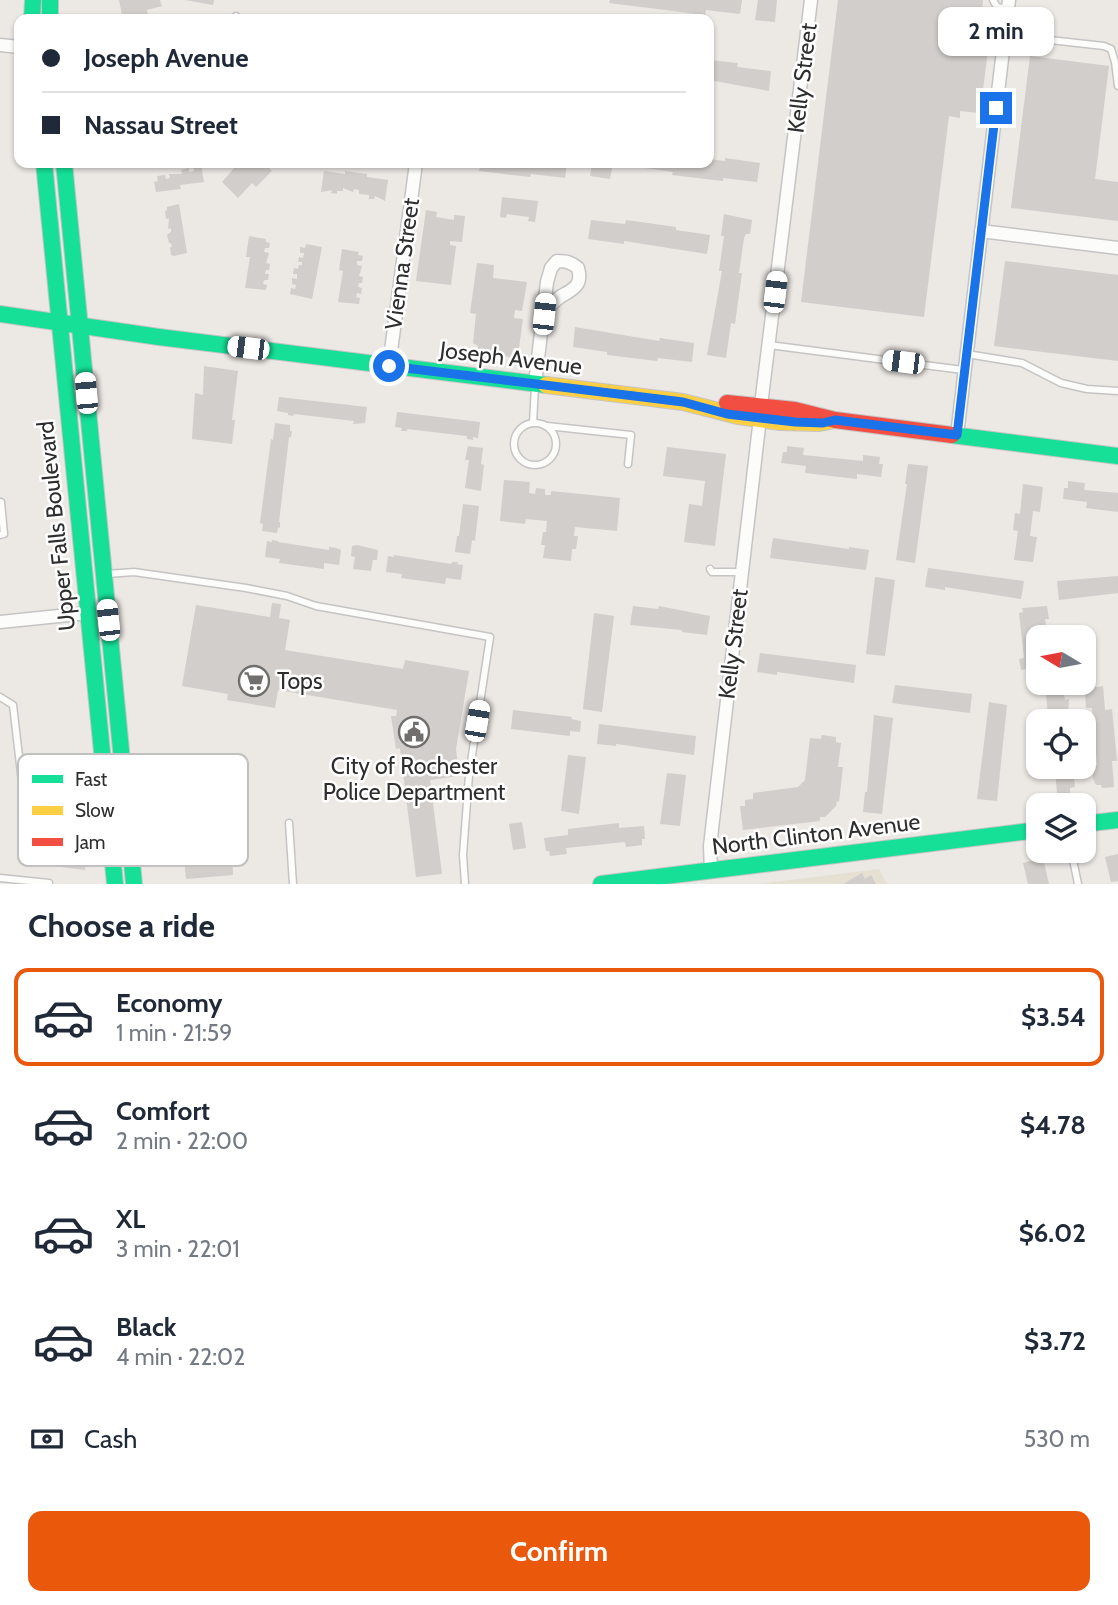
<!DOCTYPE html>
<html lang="en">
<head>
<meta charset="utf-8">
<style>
  :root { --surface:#fff; --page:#f6f6f7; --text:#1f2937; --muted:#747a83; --line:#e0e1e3; --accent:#ea580c }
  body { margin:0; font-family:Cabin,sans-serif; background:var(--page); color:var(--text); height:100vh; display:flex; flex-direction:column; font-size:26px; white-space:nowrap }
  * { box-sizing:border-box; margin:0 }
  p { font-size:23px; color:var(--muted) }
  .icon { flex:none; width:38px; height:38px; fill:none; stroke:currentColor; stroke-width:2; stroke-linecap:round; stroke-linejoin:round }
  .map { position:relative; height:884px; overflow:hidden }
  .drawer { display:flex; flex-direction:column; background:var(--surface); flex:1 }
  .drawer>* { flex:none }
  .guide { position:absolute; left:14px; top:14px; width:700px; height:154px; border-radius:14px; box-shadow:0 2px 5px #0004; display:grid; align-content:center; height:154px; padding:0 28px; background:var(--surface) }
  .needle { width:46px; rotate:280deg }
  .fabs { position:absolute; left:1026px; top:625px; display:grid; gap:14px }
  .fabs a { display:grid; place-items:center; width:70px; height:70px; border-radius:14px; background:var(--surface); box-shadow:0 2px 5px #0004; font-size:35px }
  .end { position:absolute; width:32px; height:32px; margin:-16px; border:9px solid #1a73e8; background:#fff; box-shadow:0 0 0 4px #fff }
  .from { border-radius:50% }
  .bubble { position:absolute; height:49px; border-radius:14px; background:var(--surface); box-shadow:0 2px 5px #0004; font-size:23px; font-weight:800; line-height:49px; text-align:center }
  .car { position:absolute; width:21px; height:42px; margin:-21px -10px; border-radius:9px; box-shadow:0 0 5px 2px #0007; background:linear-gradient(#fff 24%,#345 0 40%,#fff 0 76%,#345 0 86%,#fff 0) }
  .guide b { display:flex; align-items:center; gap:24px; height:66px; font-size:26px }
  .guide b+b { border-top:2px solid var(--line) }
  .guide i { width:18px; height:18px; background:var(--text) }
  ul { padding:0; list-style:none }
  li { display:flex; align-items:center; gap:21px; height:98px; margin:0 14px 10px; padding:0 14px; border:4px solid transparent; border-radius:14px }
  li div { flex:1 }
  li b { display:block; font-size:26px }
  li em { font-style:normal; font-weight:800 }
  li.current { border-color:var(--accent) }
  li>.icon { width:63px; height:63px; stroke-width:1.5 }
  h2 { padding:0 28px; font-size:32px; line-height:84px }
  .pay { display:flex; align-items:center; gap:18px; height:77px; padding:0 28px; font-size:26px }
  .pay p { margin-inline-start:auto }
  .button { display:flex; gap:14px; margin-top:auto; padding:14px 28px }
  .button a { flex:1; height:80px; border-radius:14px; background:var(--accent); color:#fff; font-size:28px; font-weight:800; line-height:80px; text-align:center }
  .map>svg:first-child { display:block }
  .education { fill:#e6e0d3 }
  .building { fill:#d1cecb }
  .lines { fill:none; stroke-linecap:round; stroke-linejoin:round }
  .lane-casing { stroke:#c5c4c5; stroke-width:9 }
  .street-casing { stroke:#c5c4c5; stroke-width:15 }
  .fast-casing { stroke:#c5c4c5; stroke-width:18 }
  .slow-casing { stroke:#c5c4c5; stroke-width:18 }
  .jam-casing { stroke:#c5c4c5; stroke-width:18 }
  .lane { stroke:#fcfcfb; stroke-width:6 }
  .street { stroke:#fcfcfb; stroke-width:12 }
  .fast { stroke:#16e098; stroke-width:16 }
  .slow { stroke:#ffcf43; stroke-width:16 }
  .jam { stroke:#f24e42; stroke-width:16 }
  .route { stroke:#1a73e8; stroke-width:9 }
  .labels { text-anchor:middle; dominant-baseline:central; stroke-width:5; stroke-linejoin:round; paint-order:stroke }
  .street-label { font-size:23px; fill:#2e2e2e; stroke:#fff }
  .poi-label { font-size:23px; fill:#2e2e2e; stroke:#fff; text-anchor:start }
  .key { fill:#fff; stroke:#c0c0c0; stroke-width:2 }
  .key-label { font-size:19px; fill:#2e2e2e }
</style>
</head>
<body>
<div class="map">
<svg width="1118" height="884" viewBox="0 0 1118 884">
  <rect width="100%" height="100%" fill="#ece8e4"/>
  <polygon class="education" points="879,869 887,884 758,884"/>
  <g class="building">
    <polygon points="119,0 160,0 162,6 147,10 148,16 129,19 128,14 122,15"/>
    <polygon points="185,0 214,0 213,5"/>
    <polygon points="610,0 742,0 740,14 706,10 705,15 609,3"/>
    <polygon points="758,0 777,0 775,22 755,20"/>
    <polygon points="838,0 983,0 980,34 990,35 980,113 960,111 960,118 949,116 924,317 801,302"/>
    <polygon points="1030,56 1109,66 1095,179 1118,182 1118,221 1011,208"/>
    <polygon points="709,60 738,63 737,67 771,71 769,91 709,80"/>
    <polygon points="725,158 760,163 757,182 723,178 723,181 672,175 673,172 638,167 639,163 709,163 709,159 725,161"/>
    <polygon points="230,163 267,163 266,165 272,171 256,187 252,183 238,198 222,182 235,167"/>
    <polygon points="457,163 567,163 565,178 531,174 530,177 479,171 480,167"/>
    <polygon points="592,163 613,163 610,179 590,176"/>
    <polygon points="201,165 204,182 180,185 181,189 156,192 154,182 158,181 157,176 165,175 166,179 170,178 169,174 182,174 181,170 189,168 189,172 194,171 193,167"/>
    <polygon points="324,171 345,174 345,171 367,174 367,177 388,180 385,201 375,196 374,199 369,199 369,195 359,194 359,190 354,189 353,192 343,188 343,191 337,191 337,194 331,193 332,190 321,192"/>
    <polygon points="502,197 538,201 535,222 528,221 529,217 507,214 506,218 500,217"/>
    <polygon points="179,204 187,253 174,256 171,255 170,247 172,247 171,243 169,243 167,235 171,232 171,228 168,229 169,218 166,219 165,211 167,210 167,207"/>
    <polygon points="426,210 437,212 436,217 454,220 454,215 465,216 462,242 450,241 450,245 456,246 451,285 416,281"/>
    <polygon points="724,214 752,220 750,234 746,234 744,238 739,273 742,273 735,324 731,323 726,358 707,355 722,271 719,271 724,236 721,236"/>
    <polygon points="591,220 625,224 626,220 676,227 676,230 710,235 707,254 624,241 624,244 588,239"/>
    <polygon points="249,236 266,239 266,242 270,243 269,248 265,248 264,252 269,253 266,263 270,264 269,270 266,270 265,274 269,274 268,280 264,280 263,284 267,285 266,290 245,288 250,257 246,257"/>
    <polygon points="306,244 322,247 312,299 290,294 291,288 295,289 296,285 292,284 292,278 297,279 297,274 293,274 294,268 298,269 299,265 302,265 302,262 298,262 299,257 303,258 304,253 300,253 300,247 305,248"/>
    <polygon points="342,249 359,252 358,255 363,256 362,261 357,261 357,265 362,266 359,276 363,277 362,283 359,283 358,287 362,288 361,294 357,293 356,297 360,298 359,304 338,302 343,271 339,270"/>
    <polygon points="1005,261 1118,275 1118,361 994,346"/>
    <polygon points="477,263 494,265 493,278 527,282 522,311 515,310 514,318 523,319 519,348 513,349 511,357 478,353 478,346 473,343 476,314 470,313"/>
    <polygon points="575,327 659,341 660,338 694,343 692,362 658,358 657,361 607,355 607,352 573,347"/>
    <polygon points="204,366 238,371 232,420 235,420 232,444 192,439 195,393 203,395"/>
    <polygon points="279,397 367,407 365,423 353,424 354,421 294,414 293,416 288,415 288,413 277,411"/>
    <polygon points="397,412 480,422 478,438 473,437 473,440 467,439 467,436 407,429 407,431 401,431 402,428 395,427"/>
    <polygon points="275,423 290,425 290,431 292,431 291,437 289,437 279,522 280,522 280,528 278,527 277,533 262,531 263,524 260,523 271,439 273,440"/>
    <polygon points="468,446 483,448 481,464 484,465 481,491 465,488 469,460 465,460"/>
    <polygon points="787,446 804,448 803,455 863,461 863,455 880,457 879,464 883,464 881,477 857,474 857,479 805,473 806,466 781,463 783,452 787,452"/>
    <polygon points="667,447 726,454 715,546 684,542 689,504 702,506 705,481 663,476"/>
    <polygon points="908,464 928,466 915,563 896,560 907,484 905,484"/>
    <polygon points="504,480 530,482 529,493 535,494 536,488 545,489 545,495 551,495 551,491 620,498 617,531 575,527 574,536 578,536 576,549 572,549 571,561 543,558 545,545 541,545 543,532 546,532 547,521 526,519 525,524 500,521"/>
    <polygon points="1068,481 1085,483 1084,490 1118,493 1118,512 1086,508 1087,502 1063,499 1064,488 1068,488"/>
    <polygon points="1023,484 1043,487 1040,512 1033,511 1030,536 1037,537 1033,562 1014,560 1018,531 1013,530 1015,513 1020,514"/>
    <polygon points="463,504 479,506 475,541 472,540 470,554 455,552 457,536 459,536"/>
    <polygon points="773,538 849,549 849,547 869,550 866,570 770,558"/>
    <polygon points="272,540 278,541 278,542 329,550 329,547 336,548 341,550 339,565 324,563 324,569 279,563 280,559 265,557 267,541 272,542"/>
    <polygon points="357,545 378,550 377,560 373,560 371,571 353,569 355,557 351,556 352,546"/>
    <polygon points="394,555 451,564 452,562 458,562 457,564 463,565 461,580 446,578 445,584 401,578 402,574 386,572 388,556 394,557"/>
    <polygon points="928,568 1024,581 1021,599 945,587 945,590 925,587"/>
    <polygon points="1118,576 1118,593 1059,600 1057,581"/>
    <polygon points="875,577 895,580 885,656 866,654"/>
    <polygon points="272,603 281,604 279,618 290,620 285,650 403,669 405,660 469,671 456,749 459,776 430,780 442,874 416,877 400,748 396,749 391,716 396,716 397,710 278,690 275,708 227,700 228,694 182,686 196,605 270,617"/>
    <polygon points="633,606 658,609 659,606 710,616 707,635 682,632 682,630 630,625"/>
    <polygon points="1047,606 1049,619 1045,619 1046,625 1042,626 1043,637 1038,637 1038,673 1026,674 1026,669 1021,670 1019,659 1024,658 1019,613 1023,612 1022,608"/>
    <polygon points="594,613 614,616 602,712 583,709"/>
    <polygon points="760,653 856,665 854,683 777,672 777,675 757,672"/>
    <polygon points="895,685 972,694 970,713 892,703"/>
    <polygon points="1103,686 1105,710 1112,709 1117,761 1112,761 1114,787 1102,788 1101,785 1096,785 1093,779 1092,765 1097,765 1092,708 1086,708 1085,692 1090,692 1090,688"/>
    <polygon points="1058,692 1058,695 1064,695 1065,700 1069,699 1068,716 1063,717 1063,721 1043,721 1043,718 1048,718 1046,693"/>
    <polygon points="989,702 1007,705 997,801 977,799"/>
    <polygon points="513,710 572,717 571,719 581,721 580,732 570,731 570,736 511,729"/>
    <polygon points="874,715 893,718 882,814 863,812 865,792 867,792"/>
    <polygon points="599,724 696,736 694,755 616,744 616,746 597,744"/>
    <polygon points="822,735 836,737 836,742 841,743 838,767 843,767 839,802 837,801 836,806 825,817 820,817 820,821 743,830 740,806 745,806 745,800 753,799 753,793 798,787 805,780 810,738 821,739"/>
    <polygon points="568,755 586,757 579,814 561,811"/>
    <polygon points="1048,766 1068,766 1069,772 1073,771 1075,787 1070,788 1070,793 1057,794 1055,769 1048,770"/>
    <polygon points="667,773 686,775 680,826 660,824"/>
    <polygon points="522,822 526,848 513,850 509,824"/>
    <polygon points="619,823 619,828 644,826 645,839 642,839 642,845 626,847 625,842 566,848 567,854 550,856 549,851 546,851 544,838 568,835 568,829"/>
    <polygon points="232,849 233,875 186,879 184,858 215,855 215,851"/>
    <polygon points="63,853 87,856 85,870 61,867"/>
    <polygon points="1118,854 1118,881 1111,882 1105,857"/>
    <polygon points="1043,858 1049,884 1028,884 1023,863"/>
    <polygon points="862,873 865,879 871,875 876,884 843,884"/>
  </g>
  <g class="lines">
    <g class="lane-casing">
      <g id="lane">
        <polyline points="993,0 997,7 1008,9"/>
        <polyline points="176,19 190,19"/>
        <polyline points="233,19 236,16"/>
        <polyline points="1005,35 1104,46 1111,49 1115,62 1118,86"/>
        <polyline points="769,345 963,370"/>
        <polyline points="967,354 1022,363 1061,383 1087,389 1118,391"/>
        <polyline points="533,423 535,386"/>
        <circle cx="535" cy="444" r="21"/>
        <polyline points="547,426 631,435 628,464"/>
        <polyline points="0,535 4,534 1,502"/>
        <polyline points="710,569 712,572 741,572"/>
        <polyline points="107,574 134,572 246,588 287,596 316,606 490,637 469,775 463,855 465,884"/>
        <polyline points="0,697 13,705 22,782"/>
        <polyline points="289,823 293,884"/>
        <polyline points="1071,850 1078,884"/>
        <polyline points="0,878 49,883"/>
      </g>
    </g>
    <g class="street-casing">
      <g id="street">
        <polyline points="0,45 19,47"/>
        <polyline points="981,231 1118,248"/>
        <polyline points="389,366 416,163"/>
        <path d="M535,384l12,-102 4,-14 6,-7c9,0 14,1 21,7 5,18 -5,21 -18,29 -7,5 -11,10 -16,17"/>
        <polyline points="761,405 811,0"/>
        <polyline points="957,435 1009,0"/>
        <polyline points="0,622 88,613"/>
        <polyline points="711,871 710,846 760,418"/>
      </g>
    </g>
    <g class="fast-casing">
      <g id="fast">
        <polyline points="50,0 50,19"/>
        <polyline points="32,19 33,0"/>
        <polyline points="44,163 115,884"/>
        <polyline points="64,163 134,884"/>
        <polyline points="0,314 159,337 546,385"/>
        <polyline points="952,435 1118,456"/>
        <polyline points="1083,824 1118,820"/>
        <polyline points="601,884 1038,830"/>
      </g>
    </g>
    <g class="slow-casing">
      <polyline id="slow" points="546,385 683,402 738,416 780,422 819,423 835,420"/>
    </g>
    <g class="jam-casing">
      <polyline id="jam" points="727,403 795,410 835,420 952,435"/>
    </g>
    <use href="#lane" class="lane"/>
    <use href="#street" class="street"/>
    <use href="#fast" class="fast"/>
    <use href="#slow" class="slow"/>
    <use href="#jam" class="jam"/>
  </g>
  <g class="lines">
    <polyline class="route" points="389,366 683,402 727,414 795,422 823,423 835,420 957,435 996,108"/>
  </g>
  <defs>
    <g id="supermarket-ring" transform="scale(1.575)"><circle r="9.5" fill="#fff" stroke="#706f6e" stroke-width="1.5"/><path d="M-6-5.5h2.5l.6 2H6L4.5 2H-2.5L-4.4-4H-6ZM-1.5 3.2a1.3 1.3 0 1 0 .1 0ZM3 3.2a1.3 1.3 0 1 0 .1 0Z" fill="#706f6e"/></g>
    <g id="civic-ring" transform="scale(1.575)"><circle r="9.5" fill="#fff" stroke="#706f6e" stroke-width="1.5"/><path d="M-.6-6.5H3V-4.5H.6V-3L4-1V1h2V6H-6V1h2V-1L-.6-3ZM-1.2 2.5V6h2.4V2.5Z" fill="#706f6e"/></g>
  </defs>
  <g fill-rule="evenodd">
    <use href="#supermarket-ring" x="254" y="681"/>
    <use href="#civic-ring" x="414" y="732"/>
  </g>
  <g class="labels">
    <g class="street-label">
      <text transform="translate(802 78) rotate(-83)">Kelly Street</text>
      <text transform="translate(402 264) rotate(-82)">Vienna Street</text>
      <text transform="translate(511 358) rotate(7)">Joseph Avenue</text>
      <text transform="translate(56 526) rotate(-96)">Upper Falls Boulevard</text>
      <text transform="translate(733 644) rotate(-83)">Kelly Street</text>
      <text transform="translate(816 834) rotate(-7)">North Clinton Avenue</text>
    </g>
    <g class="poi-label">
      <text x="277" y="681">Tops</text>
      <text x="414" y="766" text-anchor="middle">City of Rochester<tspan x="414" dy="26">Police Department</tspan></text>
    </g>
  </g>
  <rect x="18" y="754" width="230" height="112" rx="10" class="key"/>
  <rect x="32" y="775" width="31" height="8" fill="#16e098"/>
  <rect x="32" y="806" width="31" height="9" fill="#ffcf43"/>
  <rect x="32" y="838" width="31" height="8" fill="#f24e42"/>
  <g class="key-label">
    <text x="75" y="786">Fast</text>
    <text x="75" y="817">Slow</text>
    <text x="75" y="849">Jam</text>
  </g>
</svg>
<div class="fabs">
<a><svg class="needle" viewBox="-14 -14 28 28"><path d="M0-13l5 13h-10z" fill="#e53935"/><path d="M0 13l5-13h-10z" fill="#747a83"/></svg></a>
<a><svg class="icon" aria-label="locate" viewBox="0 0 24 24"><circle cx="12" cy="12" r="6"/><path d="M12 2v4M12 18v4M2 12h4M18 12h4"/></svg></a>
<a><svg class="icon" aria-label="layers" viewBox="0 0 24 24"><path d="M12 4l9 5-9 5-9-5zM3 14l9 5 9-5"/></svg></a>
</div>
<i class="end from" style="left:389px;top:366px"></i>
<i class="end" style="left:996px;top:108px"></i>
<div class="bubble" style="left:938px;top:7px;width:116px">2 min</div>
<i class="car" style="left:775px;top:292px;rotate:7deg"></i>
<i class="car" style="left:544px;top:314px;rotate:6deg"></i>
<i class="car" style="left:248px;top:348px;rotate:277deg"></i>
<i class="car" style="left:903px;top:362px;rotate:277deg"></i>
<i class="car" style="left:86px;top:393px;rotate:355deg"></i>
<i class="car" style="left:108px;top:620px;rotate:354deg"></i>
<i class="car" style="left:477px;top:721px;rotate:10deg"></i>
<div class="guide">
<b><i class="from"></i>Joseph Avenue</b>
<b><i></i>Nassau Street</b>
</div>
</div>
<section class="drawer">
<h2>Choose a ride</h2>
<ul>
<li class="current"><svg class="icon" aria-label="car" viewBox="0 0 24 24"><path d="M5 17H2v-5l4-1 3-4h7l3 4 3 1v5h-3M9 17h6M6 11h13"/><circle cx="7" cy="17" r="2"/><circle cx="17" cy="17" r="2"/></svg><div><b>Economy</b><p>1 min · 21:59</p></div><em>$3.54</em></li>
<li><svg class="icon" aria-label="car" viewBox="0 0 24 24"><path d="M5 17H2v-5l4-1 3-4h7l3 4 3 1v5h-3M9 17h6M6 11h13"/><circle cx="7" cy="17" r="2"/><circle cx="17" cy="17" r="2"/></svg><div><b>Comfort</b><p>2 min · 22:00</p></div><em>$4.78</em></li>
<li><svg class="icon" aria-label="car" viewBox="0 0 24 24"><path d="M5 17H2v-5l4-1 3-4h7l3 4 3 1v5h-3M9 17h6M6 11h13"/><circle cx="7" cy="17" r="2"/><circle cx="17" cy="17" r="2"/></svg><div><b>XL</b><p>3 min · 22:01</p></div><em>$6.02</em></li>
<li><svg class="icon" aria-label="car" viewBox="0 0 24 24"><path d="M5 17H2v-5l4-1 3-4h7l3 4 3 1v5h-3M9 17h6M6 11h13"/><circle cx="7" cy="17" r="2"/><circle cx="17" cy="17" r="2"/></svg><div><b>Black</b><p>4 min · 22:02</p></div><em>$3.72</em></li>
</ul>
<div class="pay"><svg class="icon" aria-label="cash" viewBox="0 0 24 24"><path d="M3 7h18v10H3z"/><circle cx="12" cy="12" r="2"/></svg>Cash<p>530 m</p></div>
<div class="button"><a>Confirm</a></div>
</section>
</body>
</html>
